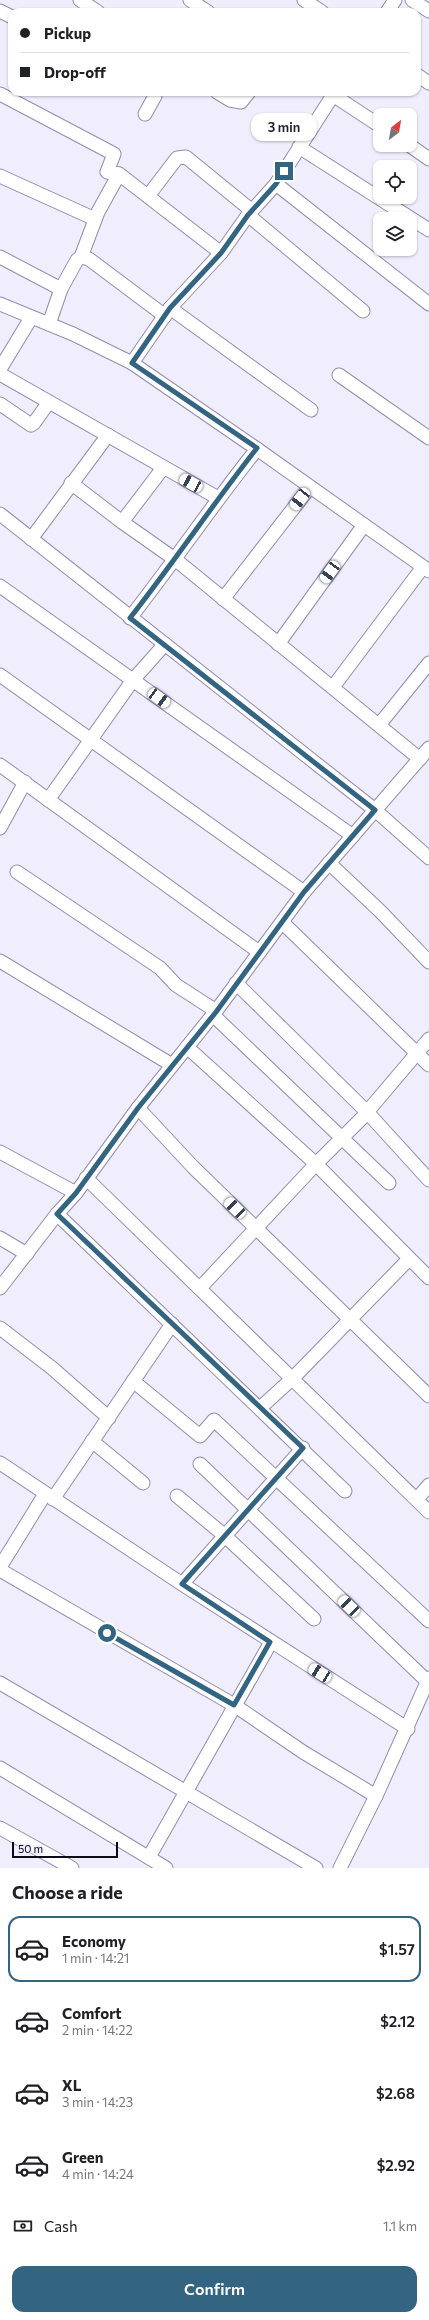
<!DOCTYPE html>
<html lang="en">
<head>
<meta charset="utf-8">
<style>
  :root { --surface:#fff; --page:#f2f2f2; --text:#202124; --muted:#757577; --line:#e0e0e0; --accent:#336583 }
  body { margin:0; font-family:Commissioner,sans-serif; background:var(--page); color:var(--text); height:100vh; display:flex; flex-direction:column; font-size:15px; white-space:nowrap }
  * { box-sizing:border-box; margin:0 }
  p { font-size:13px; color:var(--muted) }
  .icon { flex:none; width:22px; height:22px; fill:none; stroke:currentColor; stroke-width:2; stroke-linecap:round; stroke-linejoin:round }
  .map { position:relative; height:1868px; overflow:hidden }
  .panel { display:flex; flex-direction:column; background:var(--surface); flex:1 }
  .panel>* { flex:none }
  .banner { position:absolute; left:8px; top:8px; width:413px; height:88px; border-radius:12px; box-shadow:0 1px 3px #0004; display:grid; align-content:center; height:88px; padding:0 12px; background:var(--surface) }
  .needle { width:26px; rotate:31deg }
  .fabs { position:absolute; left:373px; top:108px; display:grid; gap:8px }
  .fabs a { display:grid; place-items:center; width:44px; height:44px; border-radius:8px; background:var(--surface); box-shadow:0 1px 3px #0004; font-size:20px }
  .scale { position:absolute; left:12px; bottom:10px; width:106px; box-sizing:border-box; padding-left:4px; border:2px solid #0d0a16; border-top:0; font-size:11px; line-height:14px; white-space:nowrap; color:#0d0a16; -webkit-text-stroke:3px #f0eefd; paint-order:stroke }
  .end { position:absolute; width:18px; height:18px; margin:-9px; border:5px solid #336583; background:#fff; box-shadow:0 0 0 2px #fff }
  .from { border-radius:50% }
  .bubble { position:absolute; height:28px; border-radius:12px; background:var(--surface); box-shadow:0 1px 3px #0004; font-size:13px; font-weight:600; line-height:28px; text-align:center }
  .car { position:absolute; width:12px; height:24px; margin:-12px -6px; border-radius:5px; box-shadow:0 0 3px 1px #0007; background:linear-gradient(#fff 24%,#345 0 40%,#fff 0 76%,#345 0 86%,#fff 0) }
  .banner b { display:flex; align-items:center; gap:14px; height:38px; font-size:15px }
  .banner b+b { border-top:1px solid var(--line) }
  .banner i { width:10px; height:10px; background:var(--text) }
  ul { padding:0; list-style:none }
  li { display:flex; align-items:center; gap:12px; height:66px; margin:0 8px 6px; padding:0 4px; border:2px solid transparent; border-radius:12px }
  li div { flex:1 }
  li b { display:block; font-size:15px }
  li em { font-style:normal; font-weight:600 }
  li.active { border-color:var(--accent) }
  li>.icon { width:36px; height:36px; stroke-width:1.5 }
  h2 { padding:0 12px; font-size:18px; line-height:48px }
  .pay { display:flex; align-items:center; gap:10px; height:44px; padding:0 12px; font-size:15px }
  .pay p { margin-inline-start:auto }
  .action { display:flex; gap:8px; margin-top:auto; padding:8px 12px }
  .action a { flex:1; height:46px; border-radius:12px; background:var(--accent); color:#fff; font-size:16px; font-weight:600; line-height:46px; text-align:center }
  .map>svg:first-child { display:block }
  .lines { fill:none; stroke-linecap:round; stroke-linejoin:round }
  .street-casing { stroke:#928cae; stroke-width:15 }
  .street { stroke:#fff; stroke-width:13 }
  .route { stroke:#336583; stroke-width:5 }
</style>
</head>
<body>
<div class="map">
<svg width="429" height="1868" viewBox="0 0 429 1868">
  <rect width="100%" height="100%" fill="#f0eefd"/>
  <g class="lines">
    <g class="street-casing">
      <g id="street">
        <polyline points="80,0 98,12"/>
        <polyline points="190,0 208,12"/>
        <polyline points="304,0 322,12"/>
        <polyline points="412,0 429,11"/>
        <polyline points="0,11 12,17"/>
        <polyline points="387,12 395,0"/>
        <polyline points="417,75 429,83"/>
        <polyline points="217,92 230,100 241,102 249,92"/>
        <polyline points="0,94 114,154 107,172 119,174 221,253"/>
        <polyline points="333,95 380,126"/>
        <polyline points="145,114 155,96 155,92"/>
        <polyline points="409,145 429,159"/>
        <polyline points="299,147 429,230"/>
        <polyline points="0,176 95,219"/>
        <polyline points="276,184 429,304"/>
        <polyline points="148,196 177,158 186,157 252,211"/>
        <polyline points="248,215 363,311"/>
        <polyline points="0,257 61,289"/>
        <polyline points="81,257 89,259 165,316"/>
        <polyline points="0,304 73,334 132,363 257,449 429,571"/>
        <polyline points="170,308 311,410"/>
        <polyline points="49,324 61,289 77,260 81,257 98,212 119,174"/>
        <polyline points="132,363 170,308 221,253 248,215 276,184 335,92"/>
        <polyline points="0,369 31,318"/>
        <polyline points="0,374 218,498"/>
        <polyline points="339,375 429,438"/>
        <polyline points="0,404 31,425 34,423 49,402"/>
        <polyline points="71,483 122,522 176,560 420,759"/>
        <polyline points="0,514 375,810 429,858"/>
        <polyline points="122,522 163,468"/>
        <polyline points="31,539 108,435"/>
        <polyline points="0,586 353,836"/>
        <polyline points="223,599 310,487"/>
        <path d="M130,618c44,-56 83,-114 127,-169"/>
        <polyline points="278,644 364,525"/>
        <polyline points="0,675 304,892"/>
        <polyline points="333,687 423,567"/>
        <polyline points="379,725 429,663"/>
        <polyline points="0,765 259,952"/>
        <polyline points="48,800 133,680 165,644"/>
        <polyline points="0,828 25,782"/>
        <polyline points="329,863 380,911 429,962"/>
        <polyline points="17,872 160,968 176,985 216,1011"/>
        <polyline points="283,923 429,1065"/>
        <polyline points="0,961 172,1065"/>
        <polyline points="236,983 367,1112 429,1180"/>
        <polyline points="213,1015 389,1183"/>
        <polyline points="187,1047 316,1164 429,1278"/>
        <polyline points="138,1108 193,1167 429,1396"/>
        <polyline points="0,1152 76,1193"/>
        <polyline points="86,1178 429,1512"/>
        <polyline points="57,1214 345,1491"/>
        <polyline points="0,1238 27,1254"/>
        <polyline points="0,1288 57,1214 76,1193 138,1108 216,1011 304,892 429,748"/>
        <polyline points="200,1288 316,1164 362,1118 429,1039"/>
        <polyline points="0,1328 52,1368 109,1418"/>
        <polyline points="133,1381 200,1436 214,1420 429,1621"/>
        <polyline points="260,1408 293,1378 409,1259"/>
        <polyline points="92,1441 143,1483"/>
        <polyline points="0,1463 182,1584 408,1729"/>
        <polyline points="200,1464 428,1682"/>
        <polyline points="177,1496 225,1536 314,1619"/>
        <polyline points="53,1499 172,1324"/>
        <polyline points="417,1499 429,1485"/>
        <polyline points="0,1567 45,1494"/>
        <polyline points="0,1570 234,1705 303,1752 376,1796"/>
        <polyline points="182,1584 303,1448"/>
        <polyline points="0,1683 316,1868"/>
        <polyline points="0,1768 166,1868"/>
        <polyline points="0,1828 72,1868"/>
        <polyline points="149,1857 271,1642"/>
        <polyline points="340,1868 376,1796 429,1678"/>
      </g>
    </g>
    <use href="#street" class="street"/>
  </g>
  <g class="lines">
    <path class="route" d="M107,1633l127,72 36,-63 -88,-58 121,-136 -246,-234 19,-21 62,-85 78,-96 88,-120 71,-82 -245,-192c44,-56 83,-114 127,-170l-125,-85 38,-55 51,-55 27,-38 28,-31 8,-13"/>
  </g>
</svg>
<div class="fabs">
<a><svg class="needle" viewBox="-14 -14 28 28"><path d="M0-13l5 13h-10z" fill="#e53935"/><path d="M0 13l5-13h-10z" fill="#757577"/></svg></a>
<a><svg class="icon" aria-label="locate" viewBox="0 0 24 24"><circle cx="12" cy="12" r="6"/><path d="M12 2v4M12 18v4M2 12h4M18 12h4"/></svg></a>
<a><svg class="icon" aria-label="layers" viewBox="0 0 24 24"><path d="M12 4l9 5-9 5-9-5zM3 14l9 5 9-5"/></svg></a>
</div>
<div class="scale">50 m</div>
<i class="end from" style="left:107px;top:1633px"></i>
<i class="end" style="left:284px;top:171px"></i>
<div class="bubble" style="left:251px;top:113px;width:66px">3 min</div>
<i class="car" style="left:191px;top:483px;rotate:299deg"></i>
<i class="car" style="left:300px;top:499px;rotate:218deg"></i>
<i class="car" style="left:330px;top:572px;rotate:216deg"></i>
<i class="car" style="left:159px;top:698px;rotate:126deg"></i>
<i class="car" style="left:235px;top:1208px;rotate:314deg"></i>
<i class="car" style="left:349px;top:1606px;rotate:314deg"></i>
<i class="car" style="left:320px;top:1673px;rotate:302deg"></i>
<div class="banner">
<b><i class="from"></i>Pickup</b>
<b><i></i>Drop-off</b>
</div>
</div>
<section class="panel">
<h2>Choose a ride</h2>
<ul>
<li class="active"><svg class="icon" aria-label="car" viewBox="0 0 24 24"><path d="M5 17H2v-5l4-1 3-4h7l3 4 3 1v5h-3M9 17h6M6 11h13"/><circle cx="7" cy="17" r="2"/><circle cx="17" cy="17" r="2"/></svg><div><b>Economy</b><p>1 min · 14:21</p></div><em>$1.57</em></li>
<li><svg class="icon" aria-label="car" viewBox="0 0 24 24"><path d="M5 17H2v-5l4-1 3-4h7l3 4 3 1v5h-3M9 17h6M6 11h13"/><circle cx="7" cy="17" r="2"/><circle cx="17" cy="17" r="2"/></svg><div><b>Comfort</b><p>2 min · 14:22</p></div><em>$2.12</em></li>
<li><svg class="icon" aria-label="car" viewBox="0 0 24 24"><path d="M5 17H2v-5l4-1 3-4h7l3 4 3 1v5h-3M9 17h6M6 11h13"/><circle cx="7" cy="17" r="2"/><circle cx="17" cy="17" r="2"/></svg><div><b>XL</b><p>3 min · 14:23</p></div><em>$2.68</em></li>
<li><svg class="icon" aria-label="car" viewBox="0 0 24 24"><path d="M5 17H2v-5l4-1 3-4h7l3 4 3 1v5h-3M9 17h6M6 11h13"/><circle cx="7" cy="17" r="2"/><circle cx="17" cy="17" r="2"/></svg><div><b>Green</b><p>4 min · 14:24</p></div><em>$2.92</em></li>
</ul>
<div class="pay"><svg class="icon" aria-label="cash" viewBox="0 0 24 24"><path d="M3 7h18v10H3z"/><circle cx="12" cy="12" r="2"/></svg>Cash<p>1.1 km</p></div>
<div class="action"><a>Confirm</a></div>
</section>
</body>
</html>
